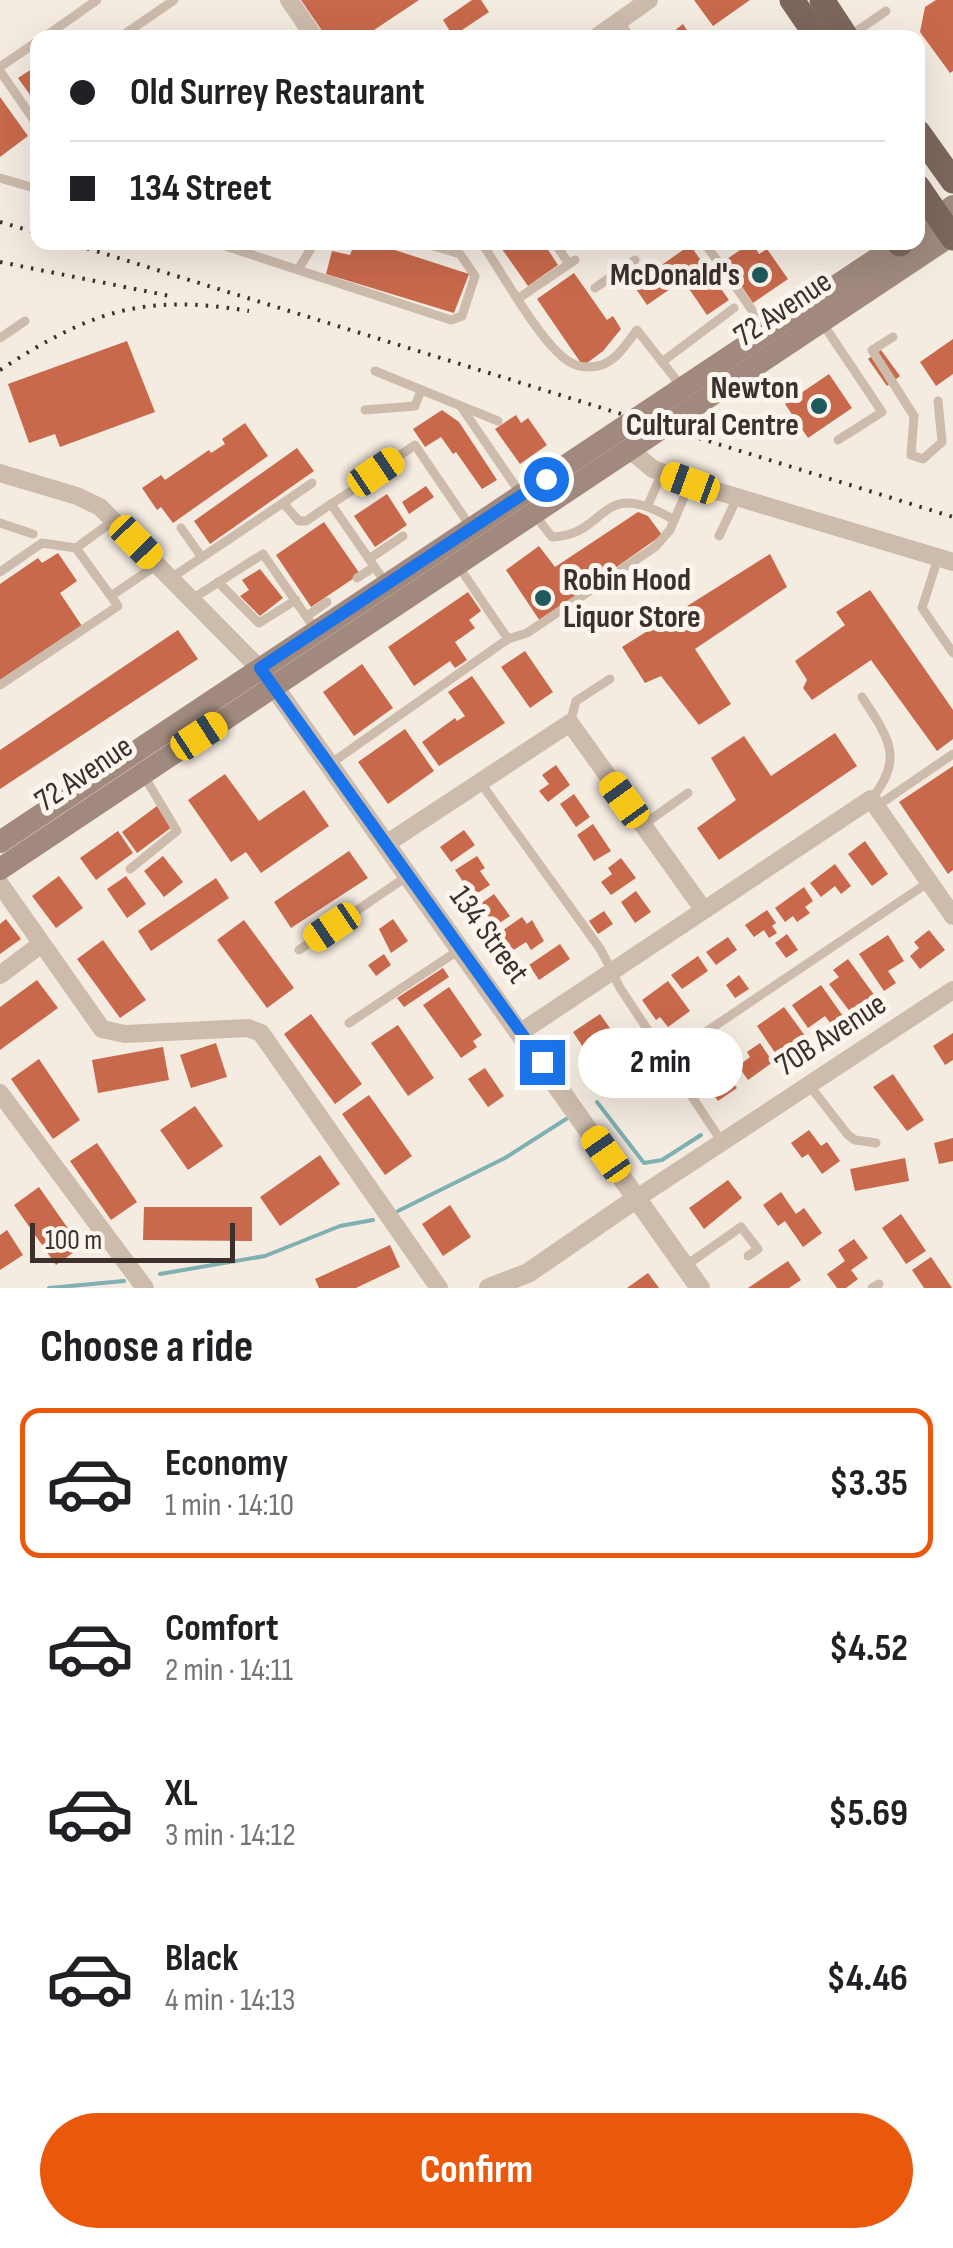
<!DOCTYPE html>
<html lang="en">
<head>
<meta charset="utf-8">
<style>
  :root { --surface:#fff; --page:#f2f2f2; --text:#202124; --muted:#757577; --line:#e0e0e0; --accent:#ea580c }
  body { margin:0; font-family:"Sofia Sans Condensed",sans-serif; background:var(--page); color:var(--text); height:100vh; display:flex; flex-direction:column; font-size:38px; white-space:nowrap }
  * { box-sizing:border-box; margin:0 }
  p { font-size:32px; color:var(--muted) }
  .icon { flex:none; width:55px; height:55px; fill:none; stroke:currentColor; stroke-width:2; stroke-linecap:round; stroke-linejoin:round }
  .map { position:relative; height:1288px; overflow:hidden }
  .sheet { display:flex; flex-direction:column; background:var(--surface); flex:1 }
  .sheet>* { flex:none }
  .top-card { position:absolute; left:30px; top:30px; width:895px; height:220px; border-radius:20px; box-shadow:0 10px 40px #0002; display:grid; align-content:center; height:220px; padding:0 40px; background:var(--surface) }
  .scale { position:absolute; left:30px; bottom:25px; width:205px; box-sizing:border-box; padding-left:10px; border:5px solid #3b302b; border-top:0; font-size:28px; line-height:35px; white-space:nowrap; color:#3b302b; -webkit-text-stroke:8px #fbf5ee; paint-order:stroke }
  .end { position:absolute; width:45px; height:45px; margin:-22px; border:12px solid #1a73e8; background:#fff; box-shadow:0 0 0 5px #fff }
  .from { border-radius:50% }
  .bubble { position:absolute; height:70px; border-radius:35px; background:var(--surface); box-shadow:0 10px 40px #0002; font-size:32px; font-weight:700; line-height:70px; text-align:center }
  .car { position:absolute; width:30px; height:60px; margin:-30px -15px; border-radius:12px; box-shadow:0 0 8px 2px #0007; background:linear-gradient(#f5c518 24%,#345 0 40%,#f5c518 0 76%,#345 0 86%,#f5c518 0) }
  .top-card b { display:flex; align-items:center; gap:35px; height:95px; font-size:38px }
  .top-card b+b { border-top:2px solid var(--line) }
  .top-card i { width:25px; height:25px; background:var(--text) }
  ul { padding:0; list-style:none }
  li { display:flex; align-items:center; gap:30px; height:150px; margin:0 20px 15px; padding:0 20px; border:5px solid transparent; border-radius:20px }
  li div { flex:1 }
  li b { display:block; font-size:38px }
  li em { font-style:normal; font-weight:700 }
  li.on { border-color:var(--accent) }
  li>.icon { width:90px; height:90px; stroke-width:1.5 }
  h2 { padding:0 40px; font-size:45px; line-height:120px }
  .button { display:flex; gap:20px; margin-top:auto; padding:20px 40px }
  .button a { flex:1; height:115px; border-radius:60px; background:var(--accent); color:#fff; font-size:40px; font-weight:700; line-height:115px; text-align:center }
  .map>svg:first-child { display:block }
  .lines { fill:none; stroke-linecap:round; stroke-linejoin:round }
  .stream { stroke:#7fb0b2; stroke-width:4 }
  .building { fill:#c8694b }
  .service { stroke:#cdbbac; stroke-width:9 }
  .minor { stroke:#cdbbac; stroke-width:18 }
  .tertiary { stroke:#cdbbac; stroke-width:20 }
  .secondary { stroke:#a18a7d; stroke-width:22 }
  .primary { stroke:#7d675c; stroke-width:25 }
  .rail { stroke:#3b302b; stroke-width:4; stroke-dasharray:2.5 8; stroke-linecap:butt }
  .route { stroke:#1a73e8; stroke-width:12 }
  .poi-dot { fill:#1f5a5e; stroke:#fbf5ee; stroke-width:4 }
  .labels { text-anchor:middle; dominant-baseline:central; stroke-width:10; stroke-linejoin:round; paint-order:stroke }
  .poi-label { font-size:32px; font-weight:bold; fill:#3b302b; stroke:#fbf5ee; text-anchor:end }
  .street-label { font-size:32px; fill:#3b302b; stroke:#fbf5ee }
</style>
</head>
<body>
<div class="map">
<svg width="953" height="1288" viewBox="0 0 953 1288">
  <rect width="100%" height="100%" fill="#f4ebe1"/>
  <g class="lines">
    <g class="stream">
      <polyline points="597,1102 644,1163 662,1160 701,1135"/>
      <polyline points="398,1211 505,1158 566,1119"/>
      <polyline points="160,1274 265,1256 340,1226 373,1220"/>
      <polyline points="49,1288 124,1281"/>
    </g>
  </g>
  <g class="building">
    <polygon points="301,0 419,0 362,38 327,38"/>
    <polygon points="472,0 481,0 489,12 453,36 443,20"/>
    <polygon points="694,0 750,0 713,26"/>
    <polygon points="936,0 953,0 953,71 950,73 920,32 925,7"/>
    <polygon points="683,24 692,38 665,38"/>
    <polygon points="38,65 38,106 18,78"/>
    <polygon points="0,97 28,136 0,157"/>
    <polygon points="355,242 370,242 469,274 454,313 326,274 332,251 350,255"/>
    <polygon points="497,242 543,242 558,265 528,286"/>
    <polygon points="752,242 759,254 767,249 788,279 753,303 724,261"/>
    <polygon points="690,245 729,300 707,315 683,280 647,305 628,277 653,265 656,269"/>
    <polygon points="574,273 607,320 613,316 621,329 603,351 583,366 537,299"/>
    <polygon points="953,339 953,374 936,386 920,362"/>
    <polygon points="127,341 155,412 60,447 55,434 29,443 8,384"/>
    <polygon points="881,350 900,376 887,386 868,359"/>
    <polygon points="829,374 852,408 808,438 785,404"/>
    <polygon points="442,410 459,422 497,480 482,489 456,452 453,454 441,437 425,447 413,429"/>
    <polygon points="516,415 521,423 528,418 547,445 520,464 495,429"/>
    <polygon points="245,423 268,456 173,523 161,507 157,510 142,488 161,475 165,480 209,450 211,453 225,444 222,439"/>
    <polygon points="297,448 314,471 210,544 194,521"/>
    <polygon points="426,486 434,497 409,514 402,502"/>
    <polygon points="387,494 407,525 375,547 354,516"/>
    <polygon points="638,512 648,516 662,535 540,621 506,570 539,546 555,567"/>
    <polygon points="324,522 360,574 311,607 276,555"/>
    <polygon points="58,553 77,581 60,593 82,626 0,682 0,584 38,558 42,563"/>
    <polygon points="770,554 787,587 695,649 731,704 699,725 661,676 645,683 622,647"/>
    <polygon points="260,569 283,598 260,616 240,596 249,590 242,580"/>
    <polygon points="870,590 953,710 953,739 937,751 871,660 812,700 803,688 807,680 795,661 845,625 836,612"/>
    <polygon points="468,592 481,611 469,620 475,628 455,642 467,660 455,668 450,661 414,686 388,647"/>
    <polygon points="178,630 198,659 0,789 0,750"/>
    <polygon points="525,651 553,692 530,708 501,667"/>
    <polygon points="362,664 393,708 354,736 323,692"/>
    <polygon points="472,676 505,723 439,766 422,742 455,718 457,721 465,716 448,692"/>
    <polygon points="405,729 434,771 388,804 358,762"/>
    <polygon points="835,733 857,766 719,860 697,828 736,800 711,758 744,736 771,776"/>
    <polygon points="556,765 570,785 548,802 539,791 549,784 542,775"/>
    <polygon points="953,766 953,870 948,874 899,802"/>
    <polygon points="225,774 259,821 304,790 329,826 261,873 246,852 231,862 188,800"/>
    <polygon points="574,794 590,817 576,827 560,804"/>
    <polygon points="157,806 172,827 137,853 122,832"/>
    <polygon points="593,824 611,851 594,861 577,835"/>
    <polygon points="464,830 475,845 451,862 440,847"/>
    <polygon points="118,831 133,853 96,880 80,858"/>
    <polygon points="865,841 888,874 872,886 848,854"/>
    <polygon points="349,851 368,878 291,928 274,902"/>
    <polygon points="163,856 183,882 164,897 144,871"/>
    <polygon points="477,856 485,868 480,871 490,885 473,896 455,870"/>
    <polygon points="621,858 636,878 611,895 601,882 612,874 608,868"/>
    <polygon points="835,864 851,886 841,894 835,886 821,897 810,883"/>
    <polygon points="59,876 83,908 56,928 32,896"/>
    <polygon points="126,876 146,904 127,918 107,889"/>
    <polygon points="216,878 229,898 151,951 138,931"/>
    <polygon points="804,887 813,901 805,907 810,913 797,922 793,916 785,922 775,908"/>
    <polygon points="636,891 651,912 635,923 621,902"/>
    <polygon points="494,894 510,916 495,926 480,904"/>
    <polygon points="767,910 776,923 772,926 777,933 769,938 764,930 754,937 745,925"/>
    <polygon points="604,911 613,924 598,934 589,921"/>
    <polygon points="522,917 527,924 532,920 544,941 531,950 526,942 512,951 499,933"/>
    <polygon points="6,919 21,939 0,954 0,924"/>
    <polygon points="393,919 408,941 391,953 379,929"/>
    <polygon points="244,920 294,988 267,1008 217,940"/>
    <polygon points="929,930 945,950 920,969 910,956 919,948 914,942"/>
    <polygon points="787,934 798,950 786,958 775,943"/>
    <polygon points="888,935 904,961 888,971 896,983 884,991 859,954"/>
    <polygon points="728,937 737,950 716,965 706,952"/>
    <polygon points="103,940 146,1000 120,1018 77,959"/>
    <polygon points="560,944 570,959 539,980 529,965"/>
    <polygon points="384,954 391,965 376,976 368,965"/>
    <polygon points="698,956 708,971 682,989 671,975"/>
    <polygon points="848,959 875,996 851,1013 829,984 839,977 833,970"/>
    <polygon points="443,968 449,977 404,1007 397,998"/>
    <polygon points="739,975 749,989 735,998 726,985"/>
    <polygon points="37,980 58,1008 0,1050 0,1007"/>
    <polygon points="668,981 690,1011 668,1027 660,1017 656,1020 642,1000"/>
    <polygon points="821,985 845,1019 834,1028 825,1016 808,1028 792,1005"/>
    <polygon points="449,987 482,1035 473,1041 477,1047 461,1058 423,1005"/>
    <polygon points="784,1007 806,1037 780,1060 757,1026"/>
    <polygon points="311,1014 362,1084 335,1104 284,1034"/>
    <polygon points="600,1014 614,1034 587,1053 573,1032"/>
    <polygon points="398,1025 434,1078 408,1096 371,1043"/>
    <polygon points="953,1033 953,1060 945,1065 933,1046"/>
    <polygon points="622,1040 629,1049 634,1045 641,1055 606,1080 592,1061"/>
    <polygon points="216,1043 227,1077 191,1088 180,1055"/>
    <polygon points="760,1043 773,1062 748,1080 738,1066 750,1057 747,1052"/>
    <polygon points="163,1047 169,1080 98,1093 92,1060"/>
    <polygon points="39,1059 80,1120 53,1139 11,1079"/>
    <polygon points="485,1068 504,1096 488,1107 468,1079"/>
    <polygon points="726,1074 737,1088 718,1101 708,1087"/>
    <polygon points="893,1074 924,1120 907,1131 873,1087"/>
    <polygon points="369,1095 412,1156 385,1175 342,1114"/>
    <polygon points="195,1106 223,1146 188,1170 160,1130"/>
    <polygon points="809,1130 821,1146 827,1142 840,1161 822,1174 808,1154 802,1158 791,1143"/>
    <polygon points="953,1138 953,1161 939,1164 934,1143"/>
    <polygon points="97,1143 137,1202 111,1220 70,1161"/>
    <polygon points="320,1155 340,1184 280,1226 260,1197"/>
    <polygon points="905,1158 909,1181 855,1191 850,1169"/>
    <polygon points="728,1180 742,1198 704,1229 689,1208"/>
    <polygon points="39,1187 81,1247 56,1265 14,1205"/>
    <polygon points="781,1192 796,1214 804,1208 822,1233 803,1247 785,1221 778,1226 763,1205"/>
    <polygon points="450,1205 471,1237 443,1256 422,1224"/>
    <polygon points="144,1207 252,1207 252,1241 143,1240"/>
    <polygon points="901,1214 926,1251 906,1264 882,1228"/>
    <polygon points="7,1230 23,1255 0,1270 0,1235"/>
    <polygon points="854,1239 868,1258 851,1270 858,1279 846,1288 837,1288 827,1274 845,1261 838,1250"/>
    <polygon points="390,1245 400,1267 356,1288 319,1288 315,1279"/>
    <polygon points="931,1257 952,1288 924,1288 912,1270"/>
    <polygon points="788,1261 801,1280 789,1288 748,1288"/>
    <polygon points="648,1273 659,1288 627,1288"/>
  </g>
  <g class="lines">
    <g class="service">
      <polyline points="619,21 631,38"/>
      <polyline points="851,35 886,11"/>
      <polyline points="43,38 97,0"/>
      <polyline points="119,38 174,0"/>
      <polyline points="0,67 38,41"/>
      <polyline points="0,71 38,126"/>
      <polyline points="0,178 38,189"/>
      <polyline points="213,242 451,320 462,316 475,276 460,254 420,242"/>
      <path d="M481,242c21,30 59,101 87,119 9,6 20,7 30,5 19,-5 28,-22 39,-36l44,56"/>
      <polyline points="554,242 569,264 575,260"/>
      <polyline points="660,242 662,244"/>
      <polyline points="704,242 766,330"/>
      <polyline points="299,268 315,242"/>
      <polyline points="595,288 635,260"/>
      <polyline points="519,298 569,264"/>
      <polyline points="823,324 882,412 838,440"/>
      <polyline points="893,337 872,350 914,416 911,455 923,459 942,442 938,401"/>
      <polyline points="0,338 25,321"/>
      <polyline points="662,362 734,308"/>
      <polyline points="375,371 498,421"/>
      <polyline points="462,408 514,484"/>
      <polyline points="365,410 415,406 421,390"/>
      <polyline points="376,472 415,445 470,526"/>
      <polyline points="283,503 312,483"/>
      <polyline points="331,504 359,486"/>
      <polyline points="648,505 662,473"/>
      <path d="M534,514l18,23c58,-2 46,-63 122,-17"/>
      <polyline points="0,523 33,534"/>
      <polyline points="181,528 201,556"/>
      <polyline points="719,536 737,498"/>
      <polyline points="938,558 922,608 953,653"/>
      <polyline points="369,559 403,536"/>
      <polyline points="459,567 508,639"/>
      <polyline points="0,572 42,543 76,548 113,521"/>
      <polyline points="171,578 283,503 299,521 306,521 331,504 385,582"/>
      <polyline points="357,578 374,567"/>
      <polyline points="218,582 259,623 296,600"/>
      <polyline points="111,596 158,564"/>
      <polyline points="192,599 263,554 315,629"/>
      <polyline points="307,616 327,602"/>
      <polyline points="0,685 118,606 76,548"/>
      <path d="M862,697c25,39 44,61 9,102"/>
      <polyline points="570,723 576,701 610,679"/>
      <polyline points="330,764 508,639 527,633 655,547 670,530 690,483"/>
      <polyline points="480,782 601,950 620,988 722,1142"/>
      <polyline points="877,806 953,754"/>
      <polyline points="643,825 688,793"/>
      <polyline points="130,869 177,831 144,776"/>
      <polyline points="299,950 406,877"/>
      <polyline points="349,1023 459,950"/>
      <polyline points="667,1058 929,882"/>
      <polyline points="809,1085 848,1135 855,1140 876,1143"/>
      <polyline points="685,1266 741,1227 758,1249 748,1256"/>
      <polyline points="872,1288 879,1284"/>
    </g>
    <g class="minor">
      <polyline points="289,0 315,38"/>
      <polyline points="595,38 649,0"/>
      <polyline points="630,450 653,469 690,483 953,562"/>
      <polyline points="0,473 77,496 100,507 260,669"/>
      <polyline points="386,844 570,723 703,909"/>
      <polyline points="0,884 102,1029 125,1034 248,1028 261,1033 439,1288"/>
      <polyline points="0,975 40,945"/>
      <polyline points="521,1032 871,799 953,916"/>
      <polyline points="0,1093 145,1288"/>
      <polyline points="637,1198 953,990"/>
    </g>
    <g class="tertiary">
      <polyline points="265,674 700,1288"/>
      <polyline points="489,1288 528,1273 637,1198"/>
    </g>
    <g class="secondary">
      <polyline points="918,232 953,206"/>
      <polyline points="0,842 902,242"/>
      <polyline points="0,869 953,234"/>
    </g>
    <g class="primary">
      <polyline points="792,0 818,38"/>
      <polyline points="822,0 847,38"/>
      <polyline points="918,132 953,181"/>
      <polyline points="918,187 953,238"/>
      <polyline points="900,244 901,242"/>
    </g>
    <g class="rail">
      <polyline points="0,222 38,233"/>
      <polyline points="67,242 953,517"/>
      <polyline points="0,262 170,296"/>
      <path d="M0,370c89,-58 142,-77 249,-59"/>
    </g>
  </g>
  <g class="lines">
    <polyline class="route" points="542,1062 260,668 546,479"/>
  </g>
  <g class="poi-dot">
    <circle cx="760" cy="275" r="10"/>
    <circle cx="819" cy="406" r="10"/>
    <circle cx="543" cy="598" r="10"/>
  </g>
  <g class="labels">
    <g class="poi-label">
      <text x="740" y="275">McDonald's</text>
      <text x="799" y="388">Newton<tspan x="799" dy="37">Cultural Centre</tspan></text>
      <text x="563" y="580" text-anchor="start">Robin Hood<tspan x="563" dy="37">Liquor Store</tspan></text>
    </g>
    <g class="street-label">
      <text transform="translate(783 309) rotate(-34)">72 Avenue</text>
      <text transform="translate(84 774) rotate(-34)">72 Avenue</text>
      <text transform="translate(489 935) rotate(54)">134 Street</text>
      <text transform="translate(831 1035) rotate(-33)">70B Avenue</text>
    </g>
  </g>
</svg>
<div class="scale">100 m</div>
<i class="end from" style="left:546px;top:479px"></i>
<i class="end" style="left:542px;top:1062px"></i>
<div class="bubble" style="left:578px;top:1028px;width:165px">2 min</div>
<i class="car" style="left:376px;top:472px;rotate:56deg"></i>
<i class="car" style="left:690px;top:483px;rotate:290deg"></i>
<i class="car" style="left:136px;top:542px;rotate:136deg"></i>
<i class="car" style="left:199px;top:736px;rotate:57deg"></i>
<i class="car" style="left:624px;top:800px;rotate:324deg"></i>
<i class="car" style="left:332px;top:927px;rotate:236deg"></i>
<i class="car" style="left:606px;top:1154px;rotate:325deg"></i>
<div class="top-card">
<b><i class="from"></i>Old Surrey Restaurant</b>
<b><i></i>134 Street</b>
</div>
</div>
<section class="sheet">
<h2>Choose a ride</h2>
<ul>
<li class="on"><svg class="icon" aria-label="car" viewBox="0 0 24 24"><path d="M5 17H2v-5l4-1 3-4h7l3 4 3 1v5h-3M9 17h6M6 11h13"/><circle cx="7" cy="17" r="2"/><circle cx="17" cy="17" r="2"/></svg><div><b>Economy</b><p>1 min · 14:10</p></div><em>$3.35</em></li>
<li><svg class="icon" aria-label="car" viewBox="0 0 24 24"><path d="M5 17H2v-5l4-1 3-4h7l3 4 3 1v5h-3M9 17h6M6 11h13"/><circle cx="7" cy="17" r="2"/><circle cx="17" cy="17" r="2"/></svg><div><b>Comfort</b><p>2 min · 14:11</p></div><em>$4.52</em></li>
<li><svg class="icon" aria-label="car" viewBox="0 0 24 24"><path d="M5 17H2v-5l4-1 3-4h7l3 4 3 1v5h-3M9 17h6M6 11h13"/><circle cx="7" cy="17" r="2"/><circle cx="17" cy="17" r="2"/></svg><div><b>XL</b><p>3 min · 14:12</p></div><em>$5.69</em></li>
<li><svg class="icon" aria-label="car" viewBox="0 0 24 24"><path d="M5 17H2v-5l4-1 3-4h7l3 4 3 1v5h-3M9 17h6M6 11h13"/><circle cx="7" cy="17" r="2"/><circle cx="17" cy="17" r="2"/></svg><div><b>Black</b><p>4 min · 14:13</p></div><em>$4.46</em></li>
</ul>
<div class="button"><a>Confirm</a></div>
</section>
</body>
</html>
